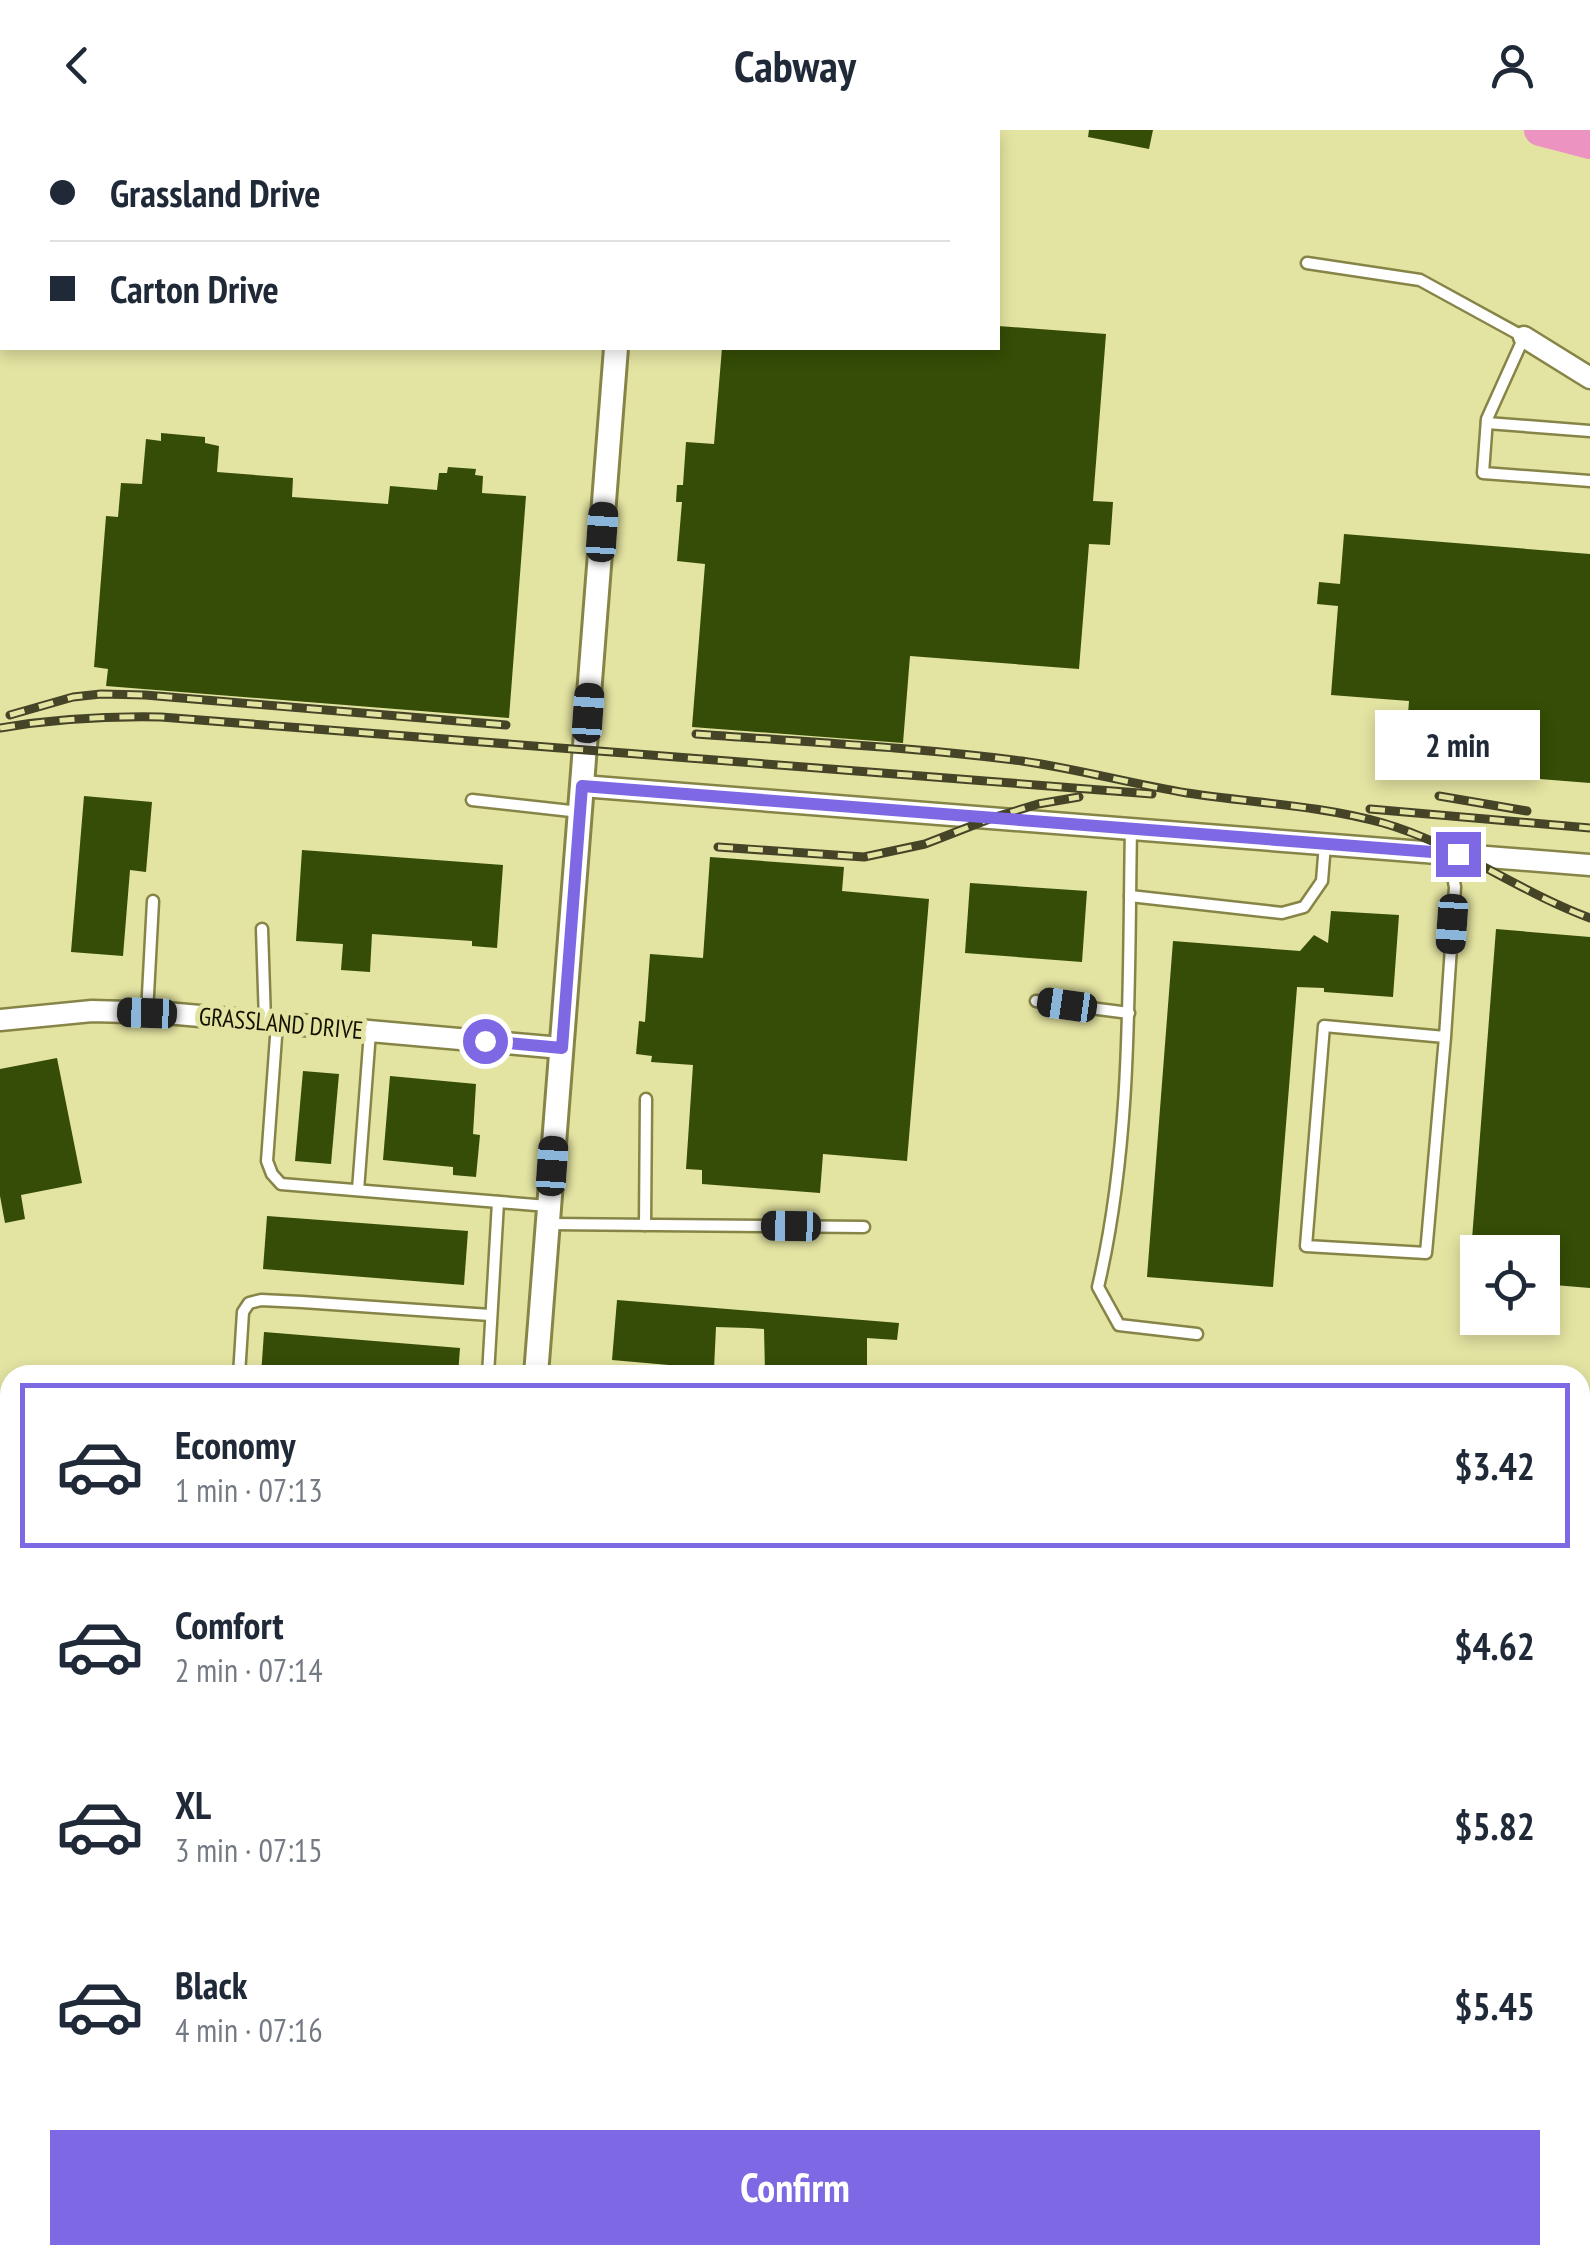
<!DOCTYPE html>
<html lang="en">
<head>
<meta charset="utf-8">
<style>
  :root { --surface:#fff; --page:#f2f2f3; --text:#1f2937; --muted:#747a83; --line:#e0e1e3; --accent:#7e68e3 }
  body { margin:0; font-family:"PT Sans Narrow",sans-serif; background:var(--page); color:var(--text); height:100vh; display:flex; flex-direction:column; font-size:38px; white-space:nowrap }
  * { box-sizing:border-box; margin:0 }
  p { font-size:32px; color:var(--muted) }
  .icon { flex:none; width:55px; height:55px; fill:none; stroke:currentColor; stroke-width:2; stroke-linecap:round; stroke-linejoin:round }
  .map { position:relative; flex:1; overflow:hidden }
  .panel { position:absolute; left:0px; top:1235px; width:1590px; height:900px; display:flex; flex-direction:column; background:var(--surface); border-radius:30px 30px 0 0; box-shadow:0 5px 15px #0003 }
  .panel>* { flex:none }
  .top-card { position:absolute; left:0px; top:0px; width:1000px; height:220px; box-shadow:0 5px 15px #0003; display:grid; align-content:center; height:220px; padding:0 50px; background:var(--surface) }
  .tools { position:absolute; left:1460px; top:1105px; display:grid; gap:20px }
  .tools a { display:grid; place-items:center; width:100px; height:100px; border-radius:0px; background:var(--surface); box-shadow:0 5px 15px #0003; font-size:50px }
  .end { position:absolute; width:45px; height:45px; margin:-22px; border:12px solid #7e68e3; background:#fff; box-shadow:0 0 0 5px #fff }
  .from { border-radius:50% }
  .bubble { position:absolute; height:70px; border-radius:0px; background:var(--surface); box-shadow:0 5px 15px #0003; font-size:32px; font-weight:700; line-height:70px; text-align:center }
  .car { position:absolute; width:30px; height:60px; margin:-30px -15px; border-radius:12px; box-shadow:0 0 8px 2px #0007; background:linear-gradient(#222 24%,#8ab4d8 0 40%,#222 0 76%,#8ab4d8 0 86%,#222 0) }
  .top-card b { display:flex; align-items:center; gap:35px; height:95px; font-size:38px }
  .top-card b+b { border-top:2px solid var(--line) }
  .top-card i { width:25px; height:25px; background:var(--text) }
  ul { padding:18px 0 0; list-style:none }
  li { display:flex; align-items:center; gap:30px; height:165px; margin:0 20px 15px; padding:0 30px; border:5px solid transparent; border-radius:0px }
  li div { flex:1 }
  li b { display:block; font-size:38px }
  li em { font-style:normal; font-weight:700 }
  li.on { border-color:var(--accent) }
  li>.icon { width:90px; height:90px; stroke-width:1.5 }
  .primary-button { display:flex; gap:20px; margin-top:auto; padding:20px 50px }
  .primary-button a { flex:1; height:115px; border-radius:0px; background:var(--accent); color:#fff; font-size:40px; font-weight:700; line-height:115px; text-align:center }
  header { display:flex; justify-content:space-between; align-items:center; height:130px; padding:0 50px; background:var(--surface); font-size:45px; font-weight:700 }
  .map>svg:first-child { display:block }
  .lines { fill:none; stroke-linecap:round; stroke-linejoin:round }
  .river { stroke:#ec93c2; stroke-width:32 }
  .building { fill:#354d06 }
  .service-casing { stroke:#868547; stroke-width:15 }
  .minor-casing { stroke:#868547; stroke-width:25 }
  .tertiary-casing { stroke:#868547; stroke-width:28 }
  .secondary-casing { stroke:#868547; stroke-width:32 }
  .service { stroke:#fff; stroke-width:10 }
  .minor { stroke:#fff; stroke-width:20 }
  .tertiary { stroke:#fff; stroke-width:22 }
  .secondary { stroke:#fff; stroke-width:28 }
  .rail-casing { stroke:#454427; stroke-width:9 }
  .rail { stroke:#e3e3a2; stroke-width:5; stroke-dasharray:15; stroke-linecap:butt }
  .route { stroke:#7e68e3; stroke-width:12 }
  .labels { text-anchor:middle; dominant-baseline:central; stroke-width:10; stroke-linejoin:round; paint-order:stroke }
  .street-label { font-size:25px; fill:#131200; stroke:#e3e3a2 }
</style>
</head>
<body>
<header><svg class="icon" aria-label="back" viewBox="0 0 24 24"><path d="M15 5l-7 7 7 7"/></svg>Cabway<svg class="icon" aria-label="person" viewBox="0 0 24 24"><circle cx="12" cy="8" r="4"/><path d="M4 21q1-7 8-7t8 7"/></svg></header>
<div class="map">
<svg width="1590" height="2135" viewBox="0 0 1590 2135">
  <rect width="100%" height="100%" fill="#e3e3a2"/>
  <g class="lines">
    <polyline class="river" points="1540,0 1590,13"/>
  </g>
  <g class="building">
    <polygon points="1089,0 1153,0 1149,19 1088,7"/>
    <polygon points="998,196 1106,204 1093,371 1113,372 1110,415 1089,414 1079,539 910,526 903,613 692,597 705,434 677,431 682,372 676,372 677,355 683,355 686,312 714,314 722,218 998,218"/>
    <polygon points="161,303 205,307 205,313 219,316 217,342 293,348 292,367 388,374 390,356 437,360 439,343 447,343 448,337 476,339 475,345 483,346 482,363 526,366 509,588 106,556 108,539 94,537 106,386 118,387 121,353 142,354 146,309 161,311"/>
    <polygon points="1344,404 1590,424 1590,653 1404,638 1409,571 1331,565 1338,476 1317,474 1319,452 1340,454"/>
    <polygon points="84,666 152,672 146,742 130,740 123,826 71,822"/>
    <polygon points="302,720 503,735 497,818 472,816 472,811 372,804 370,842 341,840 343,814 296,811"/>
    <polygon points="710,727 844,737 842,761 929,769 907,1031 823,1024 820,1063 702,1054 702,1040 686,1039 693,935 651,932 652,926 636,924 639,891 645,892 650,824 703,828"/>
    <polygon points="970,753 1087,761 1082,832 965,823"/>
    <polygon points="1331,781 1399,785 1393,867 1324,862 1324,858 1297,857 1273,1157 1147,1147 1173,811 1300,821 1314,805 1328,813"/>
    <polygon points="1496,799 1590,807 1590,1158 1542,1154 1542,1122 1471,1122"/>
    <polygon points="57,928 82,1053 21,1065 25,1089 5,1093 0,1066 0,939"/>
    <polygon points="303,941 339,944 331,1034 295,1031"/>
    <polygon points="390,946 476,954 473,1004 480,1005 476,1047 453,1045 453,1037 383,1030"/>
    <polygon points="267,1086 468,1101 464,1155 263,1139"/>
    <polygon points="617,1170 899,1193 897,1210 867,1208 867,1245 808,1245 765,1242 764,1199 749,1198 716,1197 714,1239 612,1230"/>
    <polygon points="264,1202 460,1218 458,1245 261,1245"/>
  </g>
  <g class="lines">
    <g class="service-casing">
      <g id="service">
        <polyline points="1307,133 1420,150 1524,207 1487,289 1483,343 1590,351"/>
        <polyline points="1487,293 1590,301"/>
        <polyline points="472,670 580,682"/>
        <path d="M1131,699c-3,153 2,309 -33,458l21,38 78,9"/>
        <polyline points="1130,766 1282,783 1304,777 1322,751 1325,714"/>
        <polyline points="262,799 265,891"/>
        <polyline points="1036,871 1129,883"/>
        <polyline points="147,883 153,771"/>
        <polyline points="277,893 267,1031 272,1044 281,1054 548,1076"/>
        <polyline points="1445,907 1324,896 1306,1116 1426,1123 1445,907 1455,757 1449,725"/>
        <polyline points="358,1060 370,902"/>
        <polyline points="549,1094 864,1097"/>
        <polyline points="645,1095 646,969"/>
        <polyline points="239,1245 243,1182 249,1173 261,1170 302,1172 490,1185"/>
        <polyline points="488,1245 498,1072"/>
        <polyline points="1580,1700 1590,1694"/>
        <polyline points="0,1706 10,1705"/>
        <polyline points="1580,1760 1590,1766"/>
        <polyline points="1580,1855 1590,1869"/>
        <polyline points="0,2014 10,2015"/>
        <polyline points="1580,2044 1590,2059"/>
        <polyline points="500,2125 504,2135"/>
        <polyline points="780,2125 782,2135"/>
        <polyline points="580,2135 603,2126 606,2135"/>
        <polyline points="945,2135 961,2125"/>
      </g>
    </g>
    <g class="minor-casing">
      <g id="minor">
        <polyline points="0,154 2,154"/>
        <polyline points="1524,207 1590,248"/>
        <polyline points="582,656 1590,735"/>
        <polyline points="0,890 92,881 166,883 561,918"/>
        <polyline points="1580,1934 1590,1948"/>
      </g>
    </g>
    <g class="tertiary-casing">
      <g id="tertiary">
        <polyline points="634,2 634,0"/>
        <polyline points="536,1245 616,218"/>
        <polyline points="686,2125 689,2135"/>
      </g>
    </g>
    <g class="secondary-casing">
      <g id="secondary">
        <polyline points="1580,1576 1590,1573"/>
        <polyline points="22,2135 51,2125"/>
      </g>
    </g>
    <use href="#service" class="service"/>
    <use href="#minor" class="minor"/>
    <use href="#tertiary" class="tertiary"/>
    <use href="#secondary" class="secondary"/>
    <g class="rail-casing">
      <g id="rail">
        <polyline points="10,585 73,567 101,564 145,565 506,595"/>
        <path d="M0,598c54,-9 107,-12 161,-11l991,77"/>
        <path d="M696,604c108,8 218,13 326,27 56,8 110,23 165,32 65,10 132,12 196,30 73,21 136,69 207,95"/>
        <polyline points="1439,666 1527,681"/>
        <polyline points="1370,679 1590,698"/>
        <polyline points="718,717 864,727 925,714 992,688 1038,674 1079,667"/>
      </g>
    </g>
    <use href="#rail" class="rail"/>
  </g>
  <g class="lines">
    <polyline class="route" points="485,911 562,918 582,656 1458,724"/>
  </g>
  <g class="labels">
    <g class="street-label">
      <text transform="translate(281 893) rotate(5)">GRASSLAND DRIVE</text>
    </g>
  </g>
</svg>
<div class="tools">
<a><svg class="icon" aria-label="locate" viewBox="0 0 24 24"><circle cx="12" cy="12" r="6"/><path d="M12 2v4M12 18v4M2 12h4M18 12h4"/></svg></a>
</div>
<i class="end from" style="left:485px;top:911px"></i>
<i class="end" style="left:1458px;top:724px"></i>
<div class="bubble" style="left:1375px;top:580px;width:165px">2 min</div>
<i class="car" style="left:602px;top:402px;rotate:4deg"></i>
<i class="car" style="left:588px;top:583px;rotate:4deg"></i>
<i class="car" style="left:1452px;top:794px;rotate:184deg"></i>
<i class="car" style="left:1067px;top:875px;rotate:278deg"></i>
<i class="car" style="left:147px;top:883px;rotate:272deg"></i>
<i class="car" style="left:552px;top:1036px;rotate:4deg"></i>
<i class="car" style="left:791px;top:1096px;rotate:271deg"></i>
<div class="top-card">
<b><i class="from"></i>Grassland Drive</b>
<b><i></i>Carton Drive</b>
</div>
<section class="panel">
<ul>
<li class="on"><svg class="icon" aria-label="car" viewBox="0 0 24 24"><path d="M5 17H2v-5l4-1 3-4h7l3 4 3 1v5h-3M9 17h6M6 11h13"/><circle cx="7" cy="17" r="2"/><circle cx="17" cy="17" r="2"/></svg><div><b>Economy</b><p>1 min · 07:13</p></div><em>$3.42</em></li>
<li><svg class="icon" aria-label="car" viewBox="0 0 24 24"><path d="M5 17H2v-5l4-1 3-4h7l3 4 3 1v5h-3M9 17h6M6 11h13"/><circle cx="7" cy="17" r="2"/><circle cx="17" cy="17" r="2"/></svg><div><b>Comfort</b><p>2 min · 07:14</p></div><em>$4.62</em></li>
<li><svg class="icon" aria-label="car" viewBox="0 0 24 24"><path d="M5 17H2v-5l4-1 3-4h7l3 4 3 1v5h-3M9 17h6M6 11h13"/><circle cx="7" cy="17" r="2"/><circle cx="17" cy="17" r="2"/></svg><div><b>XL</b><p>3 min · 07:15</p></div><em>$5.82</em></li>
<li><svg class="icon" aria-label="car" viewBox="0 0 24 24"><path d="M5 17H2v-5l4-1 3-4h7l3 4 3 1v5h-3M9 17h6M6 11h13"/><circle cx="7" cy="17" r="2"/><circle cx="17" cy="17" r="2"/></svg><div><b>Black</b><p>4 min · 07:16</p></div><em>$5.45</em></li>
</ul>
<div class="primary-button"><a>Confirm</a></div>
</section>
</div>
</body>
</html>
